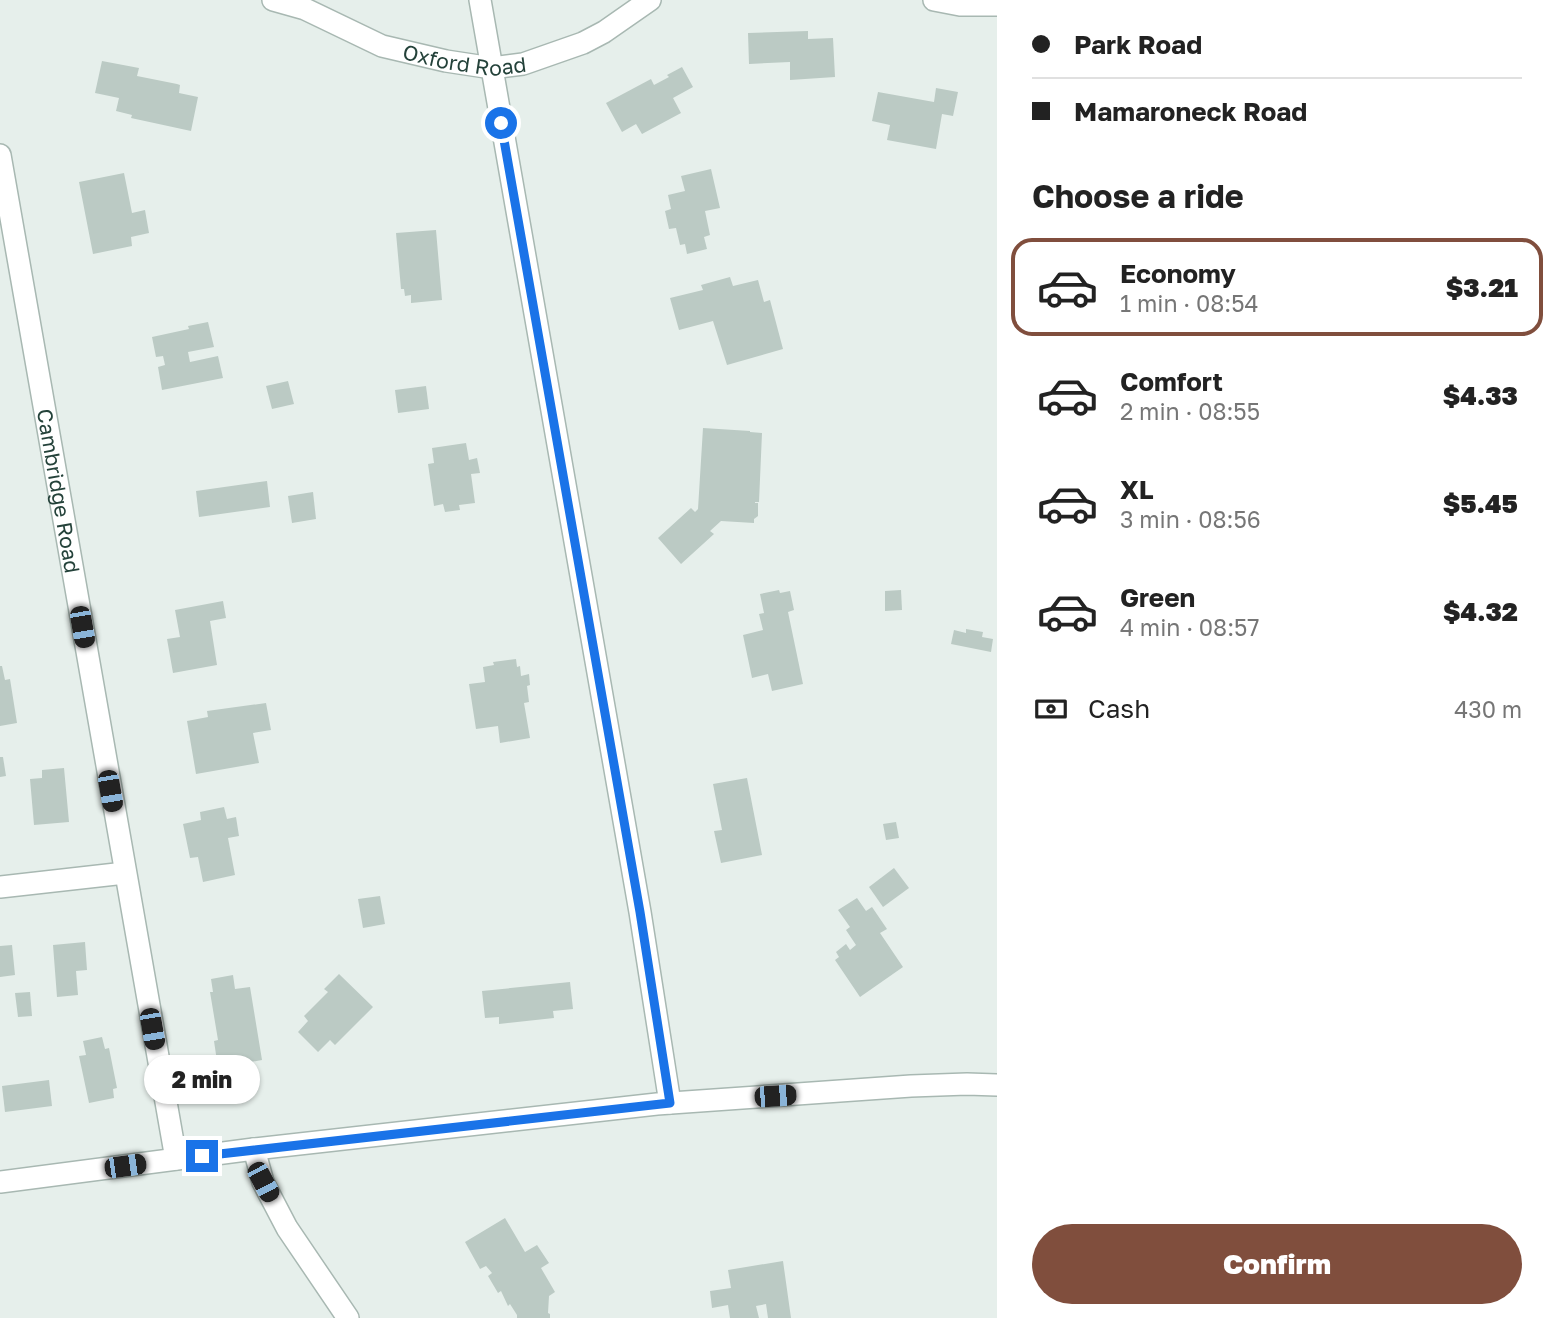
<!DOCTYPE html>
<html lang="en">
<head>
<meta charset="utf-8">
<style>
  :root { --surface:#fff; --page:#f6f6f6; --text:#222; --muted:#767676; --line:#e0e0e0; --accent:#804e3d }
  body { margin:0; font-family:"Golos Text",sans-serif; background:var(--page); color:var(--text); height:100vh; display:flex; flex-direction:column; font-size:26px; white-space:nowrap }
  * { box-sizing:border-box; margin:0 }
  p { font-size:23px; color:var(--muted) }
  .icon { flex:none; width:38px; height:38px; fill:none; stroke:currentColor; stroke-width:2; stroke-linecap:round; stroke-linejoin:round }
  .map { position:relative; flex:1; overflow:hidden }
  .details { display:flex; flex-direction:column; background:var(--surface); width:560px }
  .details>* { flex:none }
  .banner { display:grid; align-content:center; height:154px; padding:0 35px; background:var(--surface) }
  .end { position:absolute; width:32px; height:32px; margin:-16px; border:9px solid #1a73e8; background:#fff; box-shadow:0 0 0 4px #fff }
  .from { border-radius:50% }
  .bubble { position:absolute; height:49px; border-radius:24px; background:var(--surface); box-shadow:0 2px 5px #0004; font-size:23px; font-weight:800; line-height:49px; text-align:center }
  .car { position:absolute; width:21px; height:42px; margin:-21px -10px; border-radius:9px; box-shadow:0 0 5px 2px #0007; background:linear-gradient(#222 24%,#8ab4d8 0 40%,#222 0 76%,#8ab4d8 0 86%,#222 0) }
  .banner b { display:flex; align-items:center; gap:24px; height:66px; font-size:26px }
  .banner b+b { border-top:2px solid var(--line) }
  .banner i { width:18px; height:18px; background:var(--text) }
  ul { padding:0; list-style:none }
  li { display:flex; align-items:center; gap:21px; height:98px; margin:0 14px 10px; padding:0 21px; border:4px solid transparent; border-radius:21px }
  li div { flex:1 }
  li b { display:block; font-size:26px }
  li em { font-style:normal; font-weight:800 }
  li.active { border-color:var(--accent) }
  li>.icon { width:63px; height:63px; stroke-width:1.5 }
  h2 { padding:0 35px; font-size:32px; line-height:84px }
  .pay { display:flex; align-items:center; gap:18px; height:77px; padding:0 35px; font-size:26px }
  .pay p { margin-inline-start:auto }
  .primary-button { display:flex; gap:14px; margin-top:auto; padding:14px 35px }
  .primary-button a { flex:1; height:80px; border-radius:42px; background:var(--accent); color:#fff; font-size:28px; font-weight:800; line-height:80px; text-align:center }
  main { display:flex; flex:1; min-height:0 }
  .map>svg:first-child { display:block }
  .building { fill:#bbcac4 }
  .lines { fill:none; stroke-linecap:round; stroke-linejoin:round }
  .minor-casing { stroke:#a8b8b2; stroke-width:24 }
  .minor { stroke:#fff; stroke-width:21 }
  .route { stroke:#1a73e8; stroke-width:9 }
  .labels { text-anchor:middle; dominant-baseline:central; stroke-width:5; stroke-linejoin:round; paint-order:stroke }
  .street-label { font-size:21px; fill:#24423a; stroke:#f7fbf9 }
</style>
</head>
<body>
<main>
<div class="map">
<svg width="997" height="1318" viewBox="0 0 997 1318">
  <rect width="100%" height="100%" fill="#e6efeb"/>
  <g class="building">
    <polygon points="808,31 808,39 833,38 835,77 790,80 790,62 749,64 748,33"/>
    <polygon points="102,61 139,68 137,76 177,84 180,85 179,93 198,97 191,131 131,118 132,115 116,111 119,98 95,93"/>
    <polygon points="682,67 693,87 673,98 681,113 642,134 636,124 622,132 606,103 651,79 654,85 669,77 667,75"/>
    <polygon points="936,88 958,92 953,116 942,114 936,149 887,140 890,125 872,121 878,92 934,102"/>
    <polygon points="711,169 720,208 705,211 710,235 704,237 707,249 687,254 685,244 680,245 676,228 669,229 665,211 671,209 668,195 685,191 681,176"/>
    <polygon points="124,173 132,213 145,210 149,233 131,237 132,246 93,254 79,182"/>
    <polygon points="436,230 442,300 411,303 411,295 405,296 404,289 401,289 396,233"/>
    <polygon points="730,277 733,286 758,280 764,302 770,300 783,349 727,365 713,321 679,330 670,298 703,290 701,285"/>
    <polygon points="208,322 214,347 188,352 190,362 218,356 223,378 162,390 158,367 165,365 163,356 156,357 152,337 189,329 188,326"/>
    <polygon points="288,381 294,404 272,409 266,386"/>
    <polygon points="426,386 429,409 398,413 395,390"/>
    <polygon points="703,428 750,431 750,432 762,433 759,502 755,502 755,503 758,503 758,516 754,519 754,523 721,521 710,531 714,534 681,564 658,538 691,508 695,512 698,509"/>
    <polygon points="466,443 469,460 477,458 480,473 471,474 475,503 459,505 460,510 445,512 443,504 434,506 428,464 434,463 432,448"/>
    <polygon points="267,481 270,507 199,517 196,491"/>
    <polygon points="313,492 316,519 292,523 288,496"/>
    <polygon points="779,590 780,593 790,591 794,610 788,612 803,684 772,691 768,674 752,678 743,635 763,630 759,614 764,613 760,594"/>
    <polygon points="901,590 902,610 885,611 885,591"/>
    <polygon points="223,601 226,618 210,621 217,665 173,673 167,639 180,637 175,610"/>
    <polygon points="966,629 983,632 982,637 993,639 991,652 951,644 954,630 966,633"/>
    <polygon points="516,659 517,667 520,666 521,676 529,674 530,685 527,686 529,702 524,703 530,738 500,743 498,726 476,729 469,684 485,682 483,667 494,665 493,662"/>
    <polygon points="0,666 2,666 5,680 10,679 17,723 0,726"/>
    <polygon points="266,703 271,730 253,733 259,763 196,774 187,721 208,717 207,711"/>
    <polygon points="0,757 3,757 6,776 0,777"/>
    <polygon points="64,768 69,822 34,825 30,779 42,778 42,770"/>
    <polygon points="747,778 762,855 721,863 714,831 722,830 713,784"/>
    <polygon points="224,807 227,819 236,817 239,836 228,838 235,875 203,882 198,857 190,858 183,824 201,820 200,812"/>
    <polygon points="896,822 899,838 886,840 883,824"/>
    <polygon points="894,868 909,888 883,907 869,887"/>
    <polygon points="380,896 385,924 363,928 358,899"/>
    <polygon points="857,898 866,911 872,907 887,929 880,933 903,967 860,997 835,960 839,957 836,952 846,944 850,950 856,945 846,930 850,927 838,910"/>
    <polygon points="85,942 87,970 76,971 78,995 57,997 53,945"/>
    <polygon points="12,945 15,975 0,977 0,946"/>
    <polygon points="339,974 373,1007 335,1045 330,1040 318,1052 298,1032 308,1021 304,1016 328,992 324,989"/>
    <polygon points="233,975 235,989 250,987 262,1060 218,1068 214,1041 218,1040 210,992 213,992 211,979"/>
    <polygon points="570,982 573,1009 553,1011 554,1018 499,1024 499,1017 485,1018 482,991"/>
    <polygon points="30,992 32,1016 18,1017 15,993"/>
    <polygon points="102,1037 105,1049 109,1048 117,1088 113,1089 114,1098 89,1103 79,1056 86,1055 83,1041"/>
    <polygon points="49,1080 52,1106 5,1112 2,1086"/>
    <polygon points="505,1218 525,1252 537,1245 549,1263 541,1268 555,1292 549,1296 548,1313 550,1314 550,1318 517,1318 517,1315 510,1304 508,1306 501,1291 498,1293 488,1276 492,1273 486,1266 480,1269 465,1242"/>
    <polygon points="783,1261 791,1318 768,1318 766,1304 756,1306 759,1318 730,1318 728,1305 712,1308 710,1291 731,1288 728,1270"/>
  </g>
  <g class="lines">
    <g class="minor-casing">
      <g id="minor">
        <path id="s1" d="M273,0l32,9 77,37 64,15 46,7 31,-4 60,-21 21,-11 46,-32"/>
        <polyline points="480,0 640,912 670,1103"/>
        <polyline points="934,0 960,5 997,5"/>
        <path id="s2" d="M0,155l176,1004"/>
        <polyline points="0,887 125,873"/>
        <polyline points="254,1149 263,1182 287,1228 348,1318"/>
        <polyline points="0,1182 254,1149 657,1104 911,1086 967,1084 997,1085"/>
      </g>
    </g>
    <use href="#minor" class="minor"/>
  </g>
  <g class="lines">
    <polyline class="route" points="202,1156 670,1103 640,912 501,123"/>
  </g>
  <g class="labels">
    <g class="street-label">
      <text stroke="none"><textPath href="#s1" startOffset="203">Oxford Road</textPath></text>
      <text stroke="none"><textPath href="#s2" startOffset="341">Cambridge Road</textPath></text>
    </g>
  </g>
</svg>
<i class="end from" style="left:501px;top:123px"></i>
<i class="end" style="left:202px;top:1156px"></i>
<div class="bubble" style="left:144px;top:1055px;width:116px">2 min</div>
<i class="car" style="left:82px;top:627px;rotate:170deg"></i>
<i class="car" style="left:110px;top:791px;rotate:170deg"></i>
<i class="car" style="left:152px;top:1029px;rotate:170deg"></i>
<i class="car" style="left:775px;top:1096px;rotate:86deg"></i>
<i class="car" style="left:125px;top:1166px;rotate:82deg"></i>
<i class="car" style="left:263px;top:1182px;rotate:152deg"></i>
</div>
<section class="details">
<div class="banner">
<b><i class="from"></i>Park Road</b>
<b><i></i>Mamaroneck Road</b>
</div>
<h2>Choose a ride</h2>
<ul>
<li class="active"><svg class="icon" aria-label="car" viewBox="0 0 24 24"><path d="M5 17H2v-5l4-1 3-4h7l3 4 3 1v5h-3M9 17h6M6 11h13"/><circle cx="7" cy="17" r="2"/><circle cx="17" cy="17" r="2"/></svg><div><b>Economy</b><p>1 min · 08:54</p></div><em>$3.21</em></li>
<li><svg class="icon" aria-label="car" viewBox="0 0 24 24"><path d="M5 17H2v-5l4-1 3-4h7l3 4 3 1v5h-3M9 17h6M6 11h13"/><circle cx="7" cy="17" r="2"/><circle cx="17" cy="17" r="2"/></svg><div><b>Comfort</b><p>2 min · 08:55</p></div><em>$4.33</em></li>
<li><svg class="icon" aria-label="car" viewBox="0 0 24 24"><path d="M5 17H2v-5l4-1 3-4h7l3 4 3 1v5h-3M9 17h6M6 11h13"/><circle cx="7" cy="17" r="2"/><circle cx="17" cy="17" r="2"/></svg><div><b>XL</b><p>3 min · 08:56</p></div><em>$5.45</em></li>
<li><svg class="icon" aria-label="car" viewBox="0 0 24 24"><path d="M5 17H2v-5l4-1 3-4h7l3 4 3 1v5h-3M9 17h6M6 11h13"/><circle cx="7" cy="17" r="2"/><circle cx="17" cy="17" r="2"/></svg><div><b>Green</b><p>4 min · 08:57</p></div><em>$4.32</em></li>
</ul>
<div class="pay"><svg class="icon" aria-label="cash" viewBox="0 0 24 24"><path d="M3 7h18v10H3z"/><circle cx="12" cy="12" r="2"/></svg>Cash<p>430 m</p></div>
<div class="primary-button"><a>Confirm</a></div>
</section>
</main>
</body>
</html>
